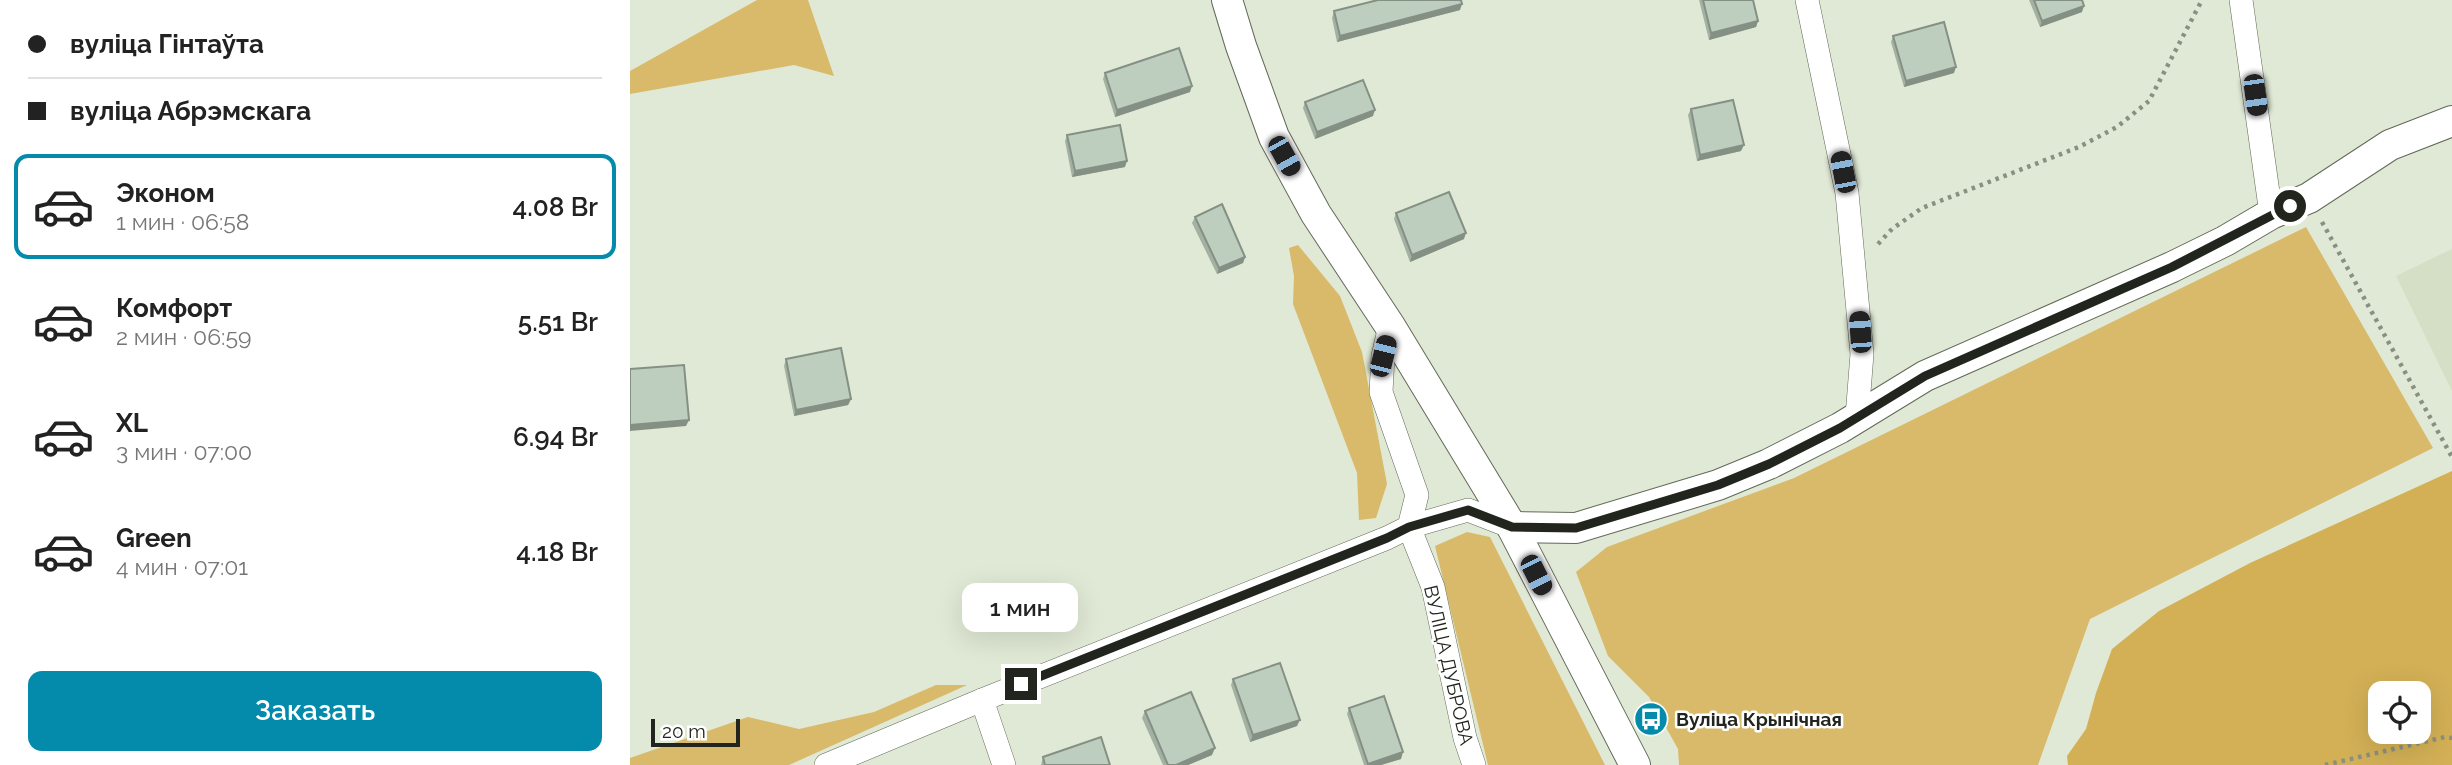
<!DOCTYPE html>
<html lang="ru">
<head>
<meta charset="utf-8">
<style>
  :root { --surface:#fff; --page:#f6f6f6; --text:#222; --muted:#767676; --line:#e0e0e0; --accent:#048bab }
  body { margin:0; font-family:Raleway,sans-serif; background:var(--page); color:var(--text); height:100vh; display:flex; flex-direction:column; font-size:26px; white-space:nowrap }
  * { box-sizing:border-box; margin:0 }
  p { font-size:23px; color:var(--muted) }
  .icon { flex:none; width:38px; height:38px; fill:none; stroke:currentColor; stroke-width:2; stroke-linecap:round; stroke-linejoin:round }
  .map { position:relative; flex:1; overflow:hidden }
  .panel { display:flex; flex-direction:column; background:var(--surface); width:630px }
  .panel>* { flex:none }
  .top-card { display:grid; align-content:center; height:154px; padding:0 28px; background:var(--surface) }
  .buttons { position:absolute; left:1738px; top:681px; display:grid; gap:14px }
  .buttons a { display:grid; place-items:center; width:63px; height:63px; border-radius:14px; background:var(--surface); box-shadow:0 7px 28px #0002; font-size:35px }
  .scale { position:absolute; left:21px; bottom:18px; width:89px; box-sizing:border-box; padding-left:7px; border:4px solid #22251e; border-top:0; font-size:19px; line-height:24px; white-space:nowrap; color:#22251e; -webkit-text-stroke:5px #fff; paint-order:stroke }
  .end { position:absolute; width:32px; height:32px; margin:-16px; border:9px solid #22251e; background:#fff; box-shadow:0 0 0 4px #fff }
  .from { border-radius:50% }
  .bubble { position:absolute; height:49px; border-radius:14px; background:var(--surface); box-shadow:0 7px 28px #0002; font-size:23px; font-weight:600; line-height:49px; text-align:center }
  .car { position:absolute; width:21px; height:42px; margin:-21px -10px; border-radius:9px; box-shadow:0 0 5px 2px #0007; background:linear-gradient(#222 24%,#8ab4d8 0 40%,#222 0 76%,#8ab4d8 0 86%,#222 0) }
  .top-card b { display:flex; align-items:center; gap:24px; height:66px; font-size:26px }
  .top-card b+b { border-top:2px solid var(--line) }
  .top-card i { width:18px; height:18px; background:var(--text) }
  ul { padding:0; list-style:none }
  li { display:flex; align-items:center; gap:21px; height:105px; margin:0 14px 10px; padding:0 14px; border:4px solid transparent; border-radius:14px }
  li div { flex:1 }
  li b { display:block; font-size:26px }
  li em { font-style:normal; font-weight:600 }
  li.on { border-color:var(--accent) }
  li>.icon { width:63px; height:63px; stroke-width:1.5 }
  .primary-button { display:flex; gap:14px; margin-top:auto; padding:14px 28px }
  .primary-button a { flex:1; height:80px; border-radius:14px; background:var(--accent); color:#fff; font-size:28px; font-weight:600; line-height:80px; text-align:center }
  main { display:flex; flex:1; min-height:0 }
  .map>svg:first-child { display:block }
  .built { fill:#d4dfc5 }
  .green { fill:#d9ba6b }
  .forest { fill:#d3b056; fill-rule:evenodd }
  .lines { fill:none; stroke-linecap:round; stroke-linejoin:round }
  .minor-casing { stroke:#626a58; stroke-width:24 }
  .tertiary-casing { stroke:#626a58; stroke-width:32 }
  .path { stroke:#898f81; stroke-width:4.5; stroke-dasharray:3.5 5; stroke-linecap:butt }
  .minor { stroke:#fff; stroke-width:23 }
  .tertiary { stroke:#fff; stroke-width:30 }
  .wall { fill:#a3b1a3 }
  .shaded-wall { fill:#859085 }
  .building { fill:#becebe; stroke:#859085; stroke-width:2 }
  .route { stroke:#22251e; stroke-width:9 }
  .labels { text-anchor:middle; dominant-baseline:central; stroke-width:5; stroke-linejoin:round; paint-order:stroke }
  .street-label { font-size:19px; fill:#22251e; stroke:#fff }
  .poi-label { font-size:19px; font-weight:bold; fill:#22251e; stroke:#fff; text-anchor:start }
</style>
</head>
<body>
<main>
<section class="panel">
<div class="top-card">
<b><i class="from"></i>вуліца Гінтаўта</b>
<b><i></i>вуліца Абрэмскага</b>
</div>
<ul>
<li class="on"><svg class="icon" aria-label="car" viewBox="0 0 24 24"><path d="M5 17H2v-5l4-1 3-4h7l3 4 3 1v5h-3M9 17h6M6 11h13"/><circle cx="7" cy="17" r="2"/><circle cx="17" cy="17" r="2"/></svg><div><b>Эконом</b><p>1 мин · 06:58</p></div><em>4.08 Br</em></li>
<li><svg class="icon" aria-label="car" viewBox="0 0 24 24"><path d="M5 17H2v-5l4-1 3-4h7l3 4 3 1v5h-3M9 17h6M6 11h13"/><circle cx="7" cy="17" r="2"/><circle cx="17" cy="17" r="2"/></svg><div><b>Комфорт</b><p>2 мин · 06:59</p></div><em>5.51 Br</em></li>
<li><svg class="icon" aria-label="car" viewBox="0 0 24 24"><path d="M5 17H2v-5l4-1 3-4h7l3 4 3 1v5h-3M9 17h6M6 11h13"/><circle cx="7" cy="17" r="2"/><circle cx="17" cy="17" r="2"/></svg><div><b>XL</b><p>3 мин · 07:00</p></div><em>6.94 Br</em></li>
<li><svg class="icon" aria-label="car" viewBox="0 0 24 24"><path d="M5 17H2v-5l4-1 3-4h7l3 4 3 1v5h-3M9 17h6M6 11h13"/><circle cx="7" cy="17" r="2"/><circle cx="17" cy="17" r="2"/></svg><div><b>Green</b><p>4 мин · 07:01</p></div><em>4.18 Br</em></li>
</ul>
<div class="primary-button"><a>Заказать</a></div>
</section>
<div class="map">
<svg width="1822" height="765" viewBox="0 0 1822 765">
  <rect width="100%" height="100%" fill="#e0e9d5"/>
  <polygon class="built" points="1822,249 1822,391 1766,276"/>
  <g class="green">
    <polygon points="127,0 178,0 204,76 164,65 0,94 0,71"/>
    <polygon points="1676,227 1803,448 1460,619 1408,765 1049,765 1048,749 1019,697 978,656 946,572 977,547 1164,478"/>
    <polygon points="668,245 710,296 732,352 757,484 746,518 729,520 727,473 663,304 664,276 659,248"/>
    <polygon points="837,532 860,537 975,765 858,765 805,546"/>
    <polygon points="306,685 337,685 159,765 0,765 0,758 118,717 169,729 244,712"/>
  </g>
  <path class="forest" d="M1822,471v294h-384l-1,-9 19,-27 10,-36 16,-44 47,-38 91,-48zM1750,693h38v39h-38z"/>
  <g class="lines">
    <g class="minor-casing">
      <g id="minor">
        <polyline points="1177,0 1217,193 1232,354 1227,417"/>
        <polyline points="1611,0 1641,214"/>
        <polyline points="352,700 374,765"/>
        <polyline points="196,765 352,700 757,538 779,527 787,495 751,392 753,356 760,326"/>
        <polyline points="844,765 835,738 803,587 779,527 838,510 882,527"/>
      </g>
    </g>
    <g class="tertiary-casing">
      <g id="tertiary">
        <polyline points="597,0 611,46 644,137 686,214 760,326 882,527 1005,765"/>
        <polyline points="882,527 946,528 1088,485 1139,464 1210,428 1295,376 1542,267 1595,241 1641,214 1679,198 1760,145 1822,121"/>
      </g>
    </g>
    <g class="path">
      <polyline points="1692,222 1822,457"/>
      <polyline points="1248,244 1262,229 1292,208 1449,147 1487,127 1519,101 1572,0"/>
      <polyline points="1695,765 1815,737 1822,738"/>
    </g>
    <use href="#minor" class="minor"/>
    <use href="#tertiary" class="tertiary"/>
  </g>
  <g class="wall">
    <polygon points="1069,0 1123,0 1128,21 1126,27 1079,40"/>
    <polygon points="1399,0 1452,0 1452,12 1410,27"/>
    <polygon points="830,10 707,42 702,18 704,11"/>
    <polygon points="1263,36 1324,73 1274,87 1261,42"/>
    <polygon points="475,73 560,92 485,117 473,79"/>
    <polygon points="675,102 743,116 685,139 673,108"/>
    <polygon points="1061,109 1111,151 1067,161 1058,115"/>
    <polygon points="437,135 495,167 442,177 435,141"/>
    <polygon points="766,213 834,239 780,262 764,219"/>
    <polygon points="565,217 615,257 613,263 587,274 562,223"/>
    <polygon points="156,359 221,399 218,405 164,416 154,366"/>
    <polygon points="603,679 667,726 620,742 601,685"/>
    <polygon points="719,708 771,759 751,765 734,765 717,714"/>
    <polygon points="515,711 582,755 558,765 533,765 512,718"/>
    <polygon points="413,757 480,765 411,765"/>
  </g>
  <g class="shaded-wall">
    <polygon points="832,4 830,10 707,42 710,36"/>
    <polygon points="1454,6 1452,12 1410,27 1412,21"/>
    <polygon points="1128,21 1126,27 1079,40 1081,33"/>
    <polygon points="1326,67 1324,73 1274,87 1276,81"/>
    <polygon points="562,86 560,92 485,117 487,110"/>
    <polygon points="745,110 743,116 685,139 687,132"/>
    <polygon points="1114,145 1111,151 1067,161 1070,155"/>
    <polygon points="497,161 495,167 442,177 445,171"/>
    <polygon points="836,233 834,239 780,262 782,255"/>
    <polygon points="615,257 613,263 587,274 589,268"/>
    <polygon points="221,399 218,405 164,416 166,410"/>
    <polygon points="59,420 56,426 0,431 0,425"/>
    <polygon points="670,720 667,726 620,742 623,735"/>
    <polygon points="585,748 582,755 558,765 546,765"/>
    <polygon points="773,752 771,759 751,765 737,765"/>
  </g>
  <g class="building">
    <polygon points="748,0 831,0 832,4 710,36 704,11"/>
    <polygon points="1073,0 1123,0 1128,21 1081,33"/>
    <polygon points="1404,0 1452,0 1454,6 1412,21"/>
    <polygon points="1314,22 1326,67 1276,81 1263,36"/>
    <polygon points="549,48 562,86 487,110 475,73"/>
    <polygon points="733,80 745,110 687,132 675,102"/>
    <polygon points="1103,100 1114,145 1070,155 1061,109"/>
    <polygon points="490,125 497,161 445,171 437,135"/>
    <polygon points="819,192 836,233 782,255 766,213"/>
    <polygon points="592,204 615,257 589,268 565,217"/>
    <polygon points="211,348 221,399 166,410 156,359"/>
    <polygon points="54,365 59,420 0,425 0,369"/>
    <polygon points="650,663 670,720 623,735 603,679"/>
    <polygon points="561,692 585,748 546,765 538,765 515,711"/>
    <polygon points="754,696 773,752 738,764 719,708"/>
    <polygon points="471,737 480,765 415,765 413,757"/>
  </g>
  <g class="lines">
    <polyline class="route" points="391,684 757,538 779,527 838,510 882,527 946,528 1088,485 1139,464 1210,428 1295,376 1542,267 1660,206"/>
  </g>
  <defs>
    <g id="bus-disc" transform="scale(1.75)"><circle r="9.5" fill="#048bab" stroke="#fff"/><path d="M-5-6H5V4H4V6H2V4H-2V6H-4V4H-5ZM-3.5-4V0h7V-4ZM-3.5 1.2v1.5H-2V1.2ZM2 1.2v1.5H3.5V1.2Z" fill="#fff"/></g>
  </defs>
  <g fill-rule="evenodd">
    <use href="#bus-disc" x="1021" y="719"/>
  </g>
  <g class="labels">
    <g class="street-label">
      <text transform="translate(819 665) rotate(77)">ВУЛІЦА ДУБРОВА</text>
    </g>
    <g class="poi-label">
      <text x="1046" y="719">Вуліца Крынічная</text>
    </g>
  </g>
</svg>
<div class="buttons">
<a><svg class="icon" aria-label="locate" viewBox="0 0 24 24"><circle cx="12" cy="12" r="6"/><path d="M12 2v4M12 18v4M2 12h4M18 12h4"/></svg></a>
</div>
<div class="scale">20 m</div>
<i class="end from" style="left:1660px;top:206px"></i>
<i class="end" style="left:391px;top:684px"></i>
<div class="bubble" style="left:332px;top:583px;width:116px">1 мин</div>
<i class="car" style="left:1625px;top:95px;rotate:172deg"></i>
<i class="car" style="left:654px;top:156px;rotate:151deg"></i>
<i class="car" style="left:1213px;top:172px;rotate:349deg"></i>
<i class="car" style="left:1230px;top:332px;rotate:356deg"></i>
<i class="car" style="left:753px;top:356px;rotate:14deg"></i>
<i class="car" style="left:906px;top:575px;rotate:153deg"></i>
</div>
</main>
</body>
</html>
